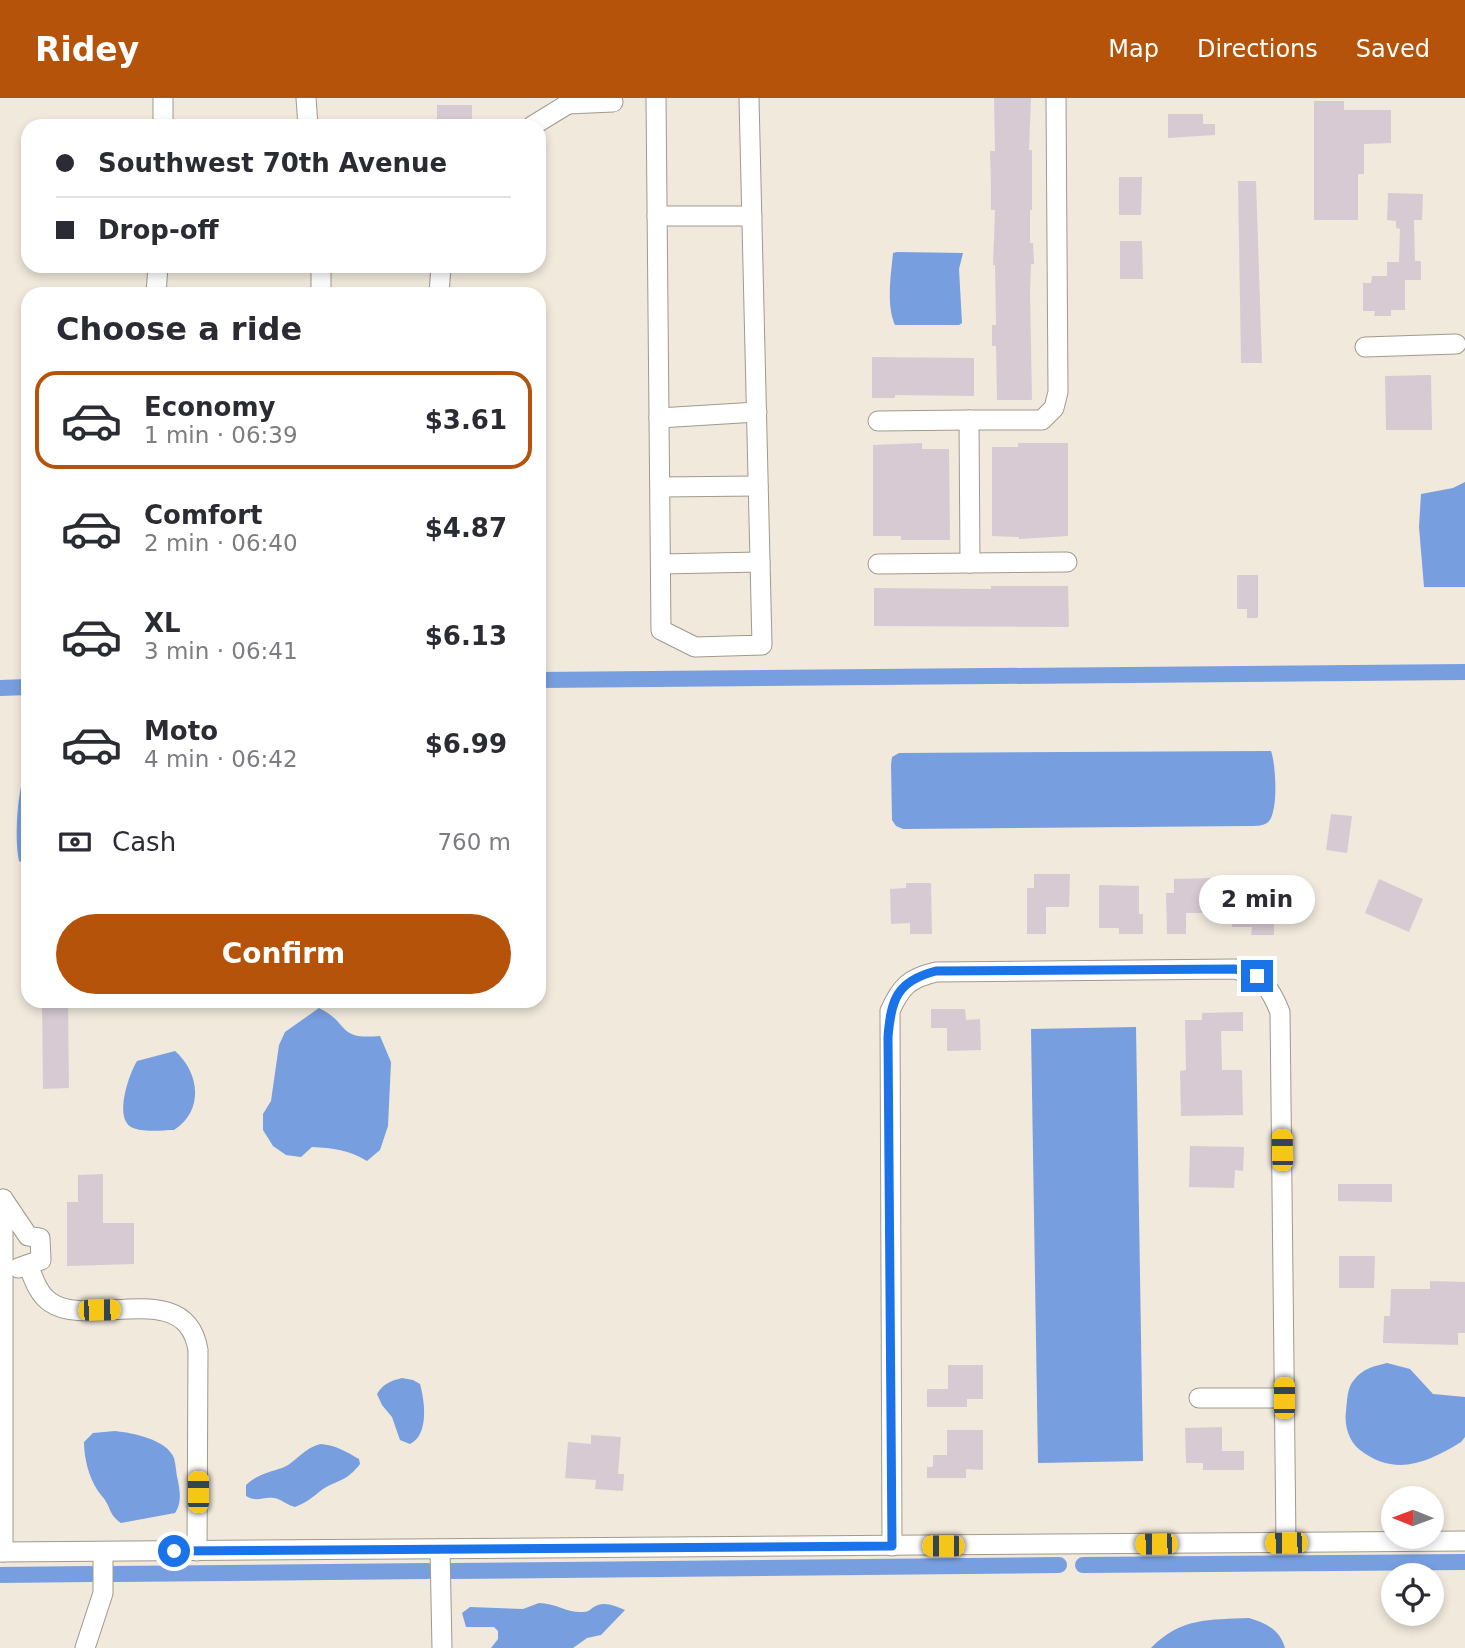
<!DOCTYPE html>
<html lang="en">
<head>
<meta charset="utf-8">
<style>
  :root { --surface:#fff; --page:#f7f7f7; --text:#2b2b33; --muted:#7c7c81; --line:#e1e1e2; --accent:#b45309 }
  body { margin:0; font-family:"DejaVu Sans",sans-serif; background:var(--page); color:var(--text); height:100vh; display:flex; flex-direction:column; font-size:26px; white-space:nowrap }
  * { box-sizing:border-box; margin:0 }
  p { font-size:23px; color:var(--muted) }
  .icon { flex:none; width:38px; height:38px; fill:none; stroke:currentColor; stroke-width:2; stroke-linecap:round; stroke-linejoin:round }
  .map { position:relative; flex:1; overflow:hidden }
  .sheet { position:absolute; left:21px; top:189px; width:525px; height:721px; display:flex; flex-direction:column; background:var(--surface); border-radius:21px; box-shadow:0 4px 10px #0003 }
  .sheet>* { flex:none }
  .top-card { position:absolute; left:21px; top:21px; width:525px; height:154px; border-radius:21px; box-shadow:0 4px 10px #0003; display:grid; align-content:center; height:154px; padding:0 35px; background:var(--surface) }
  .needle { width:46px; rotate:271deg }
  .controls { position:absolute; left:1381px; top:1388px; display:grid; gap:14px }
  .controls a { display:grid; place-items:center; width:63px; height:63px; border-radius:50%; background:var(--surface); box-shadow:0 4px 10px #0003; font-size:35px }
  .end { position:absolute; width:32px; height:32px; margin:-16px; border:9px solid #1a73e8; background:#fff; box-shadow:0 0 0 4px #fff }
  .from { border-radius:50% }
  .bubble { position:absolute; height:49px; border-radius:24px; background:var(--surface); box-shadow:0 4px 10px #0003; font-size:23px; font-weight:600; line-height:49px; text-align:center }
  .car { position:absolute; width:21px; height:42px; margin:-21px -10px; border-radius:9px; box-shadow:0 0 5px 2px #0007; background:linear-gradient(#f5c518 24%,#345 0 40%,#f5c518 0 76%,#345 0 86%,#f5c518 0) }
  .top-card b { display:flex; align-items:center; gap:24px; height:66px; font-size:26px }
  .top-card b+b { border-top:2px solid var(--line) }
  .top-card i { width:18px; height:18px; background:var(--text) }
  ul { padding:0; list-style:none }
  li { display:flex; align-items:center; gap:21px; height:98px; margin:0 14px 10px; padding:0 21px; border:4px solid transparent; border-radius:21px }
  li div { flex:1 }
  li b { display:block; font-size:26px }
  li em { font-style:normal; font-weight:600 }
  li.current { border-color:var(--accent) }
  li>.icon { width:63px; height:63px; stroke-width:1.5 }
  h2 { padding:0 35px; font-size:32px; line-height:84px }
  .pay { display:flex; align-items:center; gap:18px; height:77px; padding:0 35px; font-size:26px }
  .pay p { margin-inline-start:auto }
  .button { display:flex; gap:14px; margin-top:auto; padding:14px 35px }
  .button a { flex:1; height:80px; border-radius:42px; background:var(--accent); color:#fff; font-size:28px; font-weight:600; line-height:80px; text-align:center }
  header { display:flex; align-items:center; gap:42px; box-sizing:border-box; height:98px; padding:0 35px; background:var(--accent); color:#fff }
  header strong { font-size:33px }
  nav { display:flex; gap:38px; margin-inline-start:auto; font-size:24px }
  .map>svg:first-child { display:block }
  .water { fill:#779ede }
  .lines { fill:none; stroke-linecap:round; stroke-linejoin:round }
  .canal { stroke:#779ede; stroke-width:16 }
  .building { fill:#d8cad3 }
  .minor-casing { stroke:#a0998d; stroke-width:21 }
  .minor { stroke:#fff; stroke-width:19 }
  .route { stroke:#1a73e8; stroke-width:9 }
</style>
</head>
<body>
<header>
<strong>Ridey</strong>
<nav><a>Map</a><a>Directions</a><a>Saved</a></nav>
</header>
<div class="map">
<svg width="1465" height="1550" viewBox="0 0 1465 1550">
  <rect width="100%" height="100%" fill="#f1e9dc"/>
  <g class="water">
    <path d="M897,154l66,1 -4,16 3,54 -3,2h-64c-9,-20 -4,-50 -2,-72z"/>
    <polygon points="1465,384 1465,489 1424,489 1419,429 1421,396 1453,390"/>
    <path d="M1271,653c5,13 8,65 -4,72 -5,3 -12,3 -17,3l-347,3 -7,-3 -4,-6 -1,-55 1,-8 7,-4z"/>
    <path d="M28,668v99h-1l-8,-4c-5,-20 -2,-78 9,-95z"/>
    <path d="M319,910c32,16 17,32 61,28l11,26 -3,64 -8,24 -13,11c-18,-11 -34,-13 -55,-14l-11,10 -15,-2 -13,-9 -10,-16v-16l8,-13 8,-56 6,-13z"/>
    <polygon points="1136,929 1143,1363 1038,1365 1031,931"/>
    <path d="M175,953c25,22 29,60 -1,79 -12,0 -32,3 -43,-3 -17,-10 -2,-53 6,-66z"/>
    <path d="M1387,1265l23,6 23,25 32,3v40l-4,5c-34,21 -66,35 -101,8 -11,-8 -16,-25 -14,-39 1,-9 1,-24 8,-31 8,-11 20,-14 33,-17z"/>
    <path d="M402,1280l11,2 7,4c5,18 9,51 -10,60l-10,-4 -8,-23 -10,-12 -5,-11c6,-10 13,-13 25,-16z"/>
    <path d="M115,1333c18,2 51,8 59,27 2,7 2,16 4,23 2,11 4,22 -3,32l-54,10c-12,-9 -9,-12 -16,-23 -2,-3 -5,-6 -7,-9 -9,-13 -14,-33 -14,-49l9,-9z"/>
    <path d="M321,1346c14,1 26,8 38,15l1,5c-14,18 -21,15 -37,25 -9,7 -17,14 -28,18 -8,-2 -14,-8 -21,-9 -11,-2 -17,5 -28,-2v-11c10,-10 24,-13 36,-17 15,-6 21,-20 39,-24z"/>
    <path d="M539,1505c16,0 28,10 44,9 8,0 8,-5 15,-7 9,-3 19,2 27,5l-24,25 -14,3 -14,10h-82l7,-9v-8l-4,-4h-28l-4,-14 8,-6 53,2z"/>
    <path d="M1249,1520c16,5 31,11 36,30h-134c30,-31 58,-28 98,-30z"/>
  </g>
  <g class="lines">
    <g class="canal">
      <polyline points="539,582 1465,574"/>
      <polyline points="0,590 28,589"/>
      <polyline points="1083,1467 1465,1464"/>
      <polyline points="452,1473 1059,1467"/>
      <polyline points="114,1476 428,1473"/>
      <polyline points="0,1477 91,1476"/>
    </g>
  </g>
  <g class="building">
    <polygon points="994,0 1031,0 1029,52 1032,52 1032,112 1030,112 1030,145 1033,145 1034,166 1031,166 1030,193 1032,302 997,302 996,248 992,248 992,227 996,227 995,167 993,167 995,112 991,112 991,90 990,53 995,53"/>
    <polygon points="1314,3 1344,3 1344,12 1391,12 1391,45 1364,46 1364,76 1358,76 1358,122 1314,122"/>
    <rect x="437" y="7" width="35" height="21"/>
    <polygon points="1168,16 1203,16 1203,26 1215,26 1215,37 1168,40"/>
    <polygon points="1119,79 1142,79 1141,117 1119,117"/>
    <polygon points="1238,83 1256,83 1262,265 1241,265"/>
    <polygon points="1388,95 1423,96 1422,122 1414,122 1415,163 1421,163 1421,182 1405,182 1405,212 1391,212 1391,218 1374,218 1375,213 1363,213 1363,185 1371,185 1372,178 1387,178 1387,164 1399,164 1400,131 1396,130 1396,123 1387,122"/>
    <polygon points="1120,143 1142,143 1143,181 1120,181"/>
    <polygon points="872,259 974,260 974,298 895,297 895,300 872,300"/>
    <polygon points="1431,277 1432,332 1386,332 1385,278"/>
    <polygon points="922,345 922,351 949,351 950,442 901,442 901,438 873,438 873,347"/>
    <polygon points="1018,345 1068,345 1068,438 1019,441 1019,439 992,438 992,349 1018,349"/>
    <polygon points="1237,477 1258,477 1258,520 1247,520 1247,511 1237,511"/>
    <polygon points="991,488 1068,488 1069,529 874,528 874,490 991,491"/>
    <polygon points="1331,716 1352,718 1347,755 1326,752"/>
    <polygon points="1034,776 1070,776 1069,809 1046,809 1046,836 1027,836 1027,790 1034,790"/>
    <polygon points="1210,780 1210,815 1186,815 1186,836 1167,836 1166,795 1174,795 1174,781"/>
    <polygon points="1379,781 1423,801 1409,834 1365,815"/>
    <polygon points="906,785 931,785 932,836 910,836 910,825 891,826 890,791 906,790"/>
    <polygon points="1099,787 1139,788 1139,816 1143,816 1143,836 1119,836 1119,830 1099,830"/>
    <polygon points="1232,791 1274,791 1274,837 1251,837 1252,829 1232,829"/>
    <polygon points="42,903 68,903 69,990 43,991"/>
    <polygon points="931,911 965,911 966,922 980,921 981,952 947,953 947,930 931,930"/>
    <polygon points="1243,914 1243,933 1221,933 1222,972 1242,972 1243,1017 1181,1018 1180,973 1186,972 1185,922 1202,922 1202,915"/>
    <polygon points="1190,1048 1244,1049 1243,1073 1235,1072 1234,1090 1189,1089"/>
    <polygon points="103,1076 103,1125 134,1125 134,1166 67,1168 67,1104 78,1104 78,1077"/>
    <polygon points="1338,1086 1392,1086 1392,1104 1338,1103"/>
    <polygon points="1339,1158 1375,1158 1374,1190 1339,1190"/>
    <polygon points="1430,1183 1465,1184 1465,1235 1458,1235 1458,1247 1383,1245 1384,1218 1390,1218 1391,1191 1430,1191"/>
    <polygon points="948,1267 983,1267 983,1301 967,1301 967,1309 927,1309 927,1291 948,1291"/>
    <polygon points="1222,1329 1222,1353 1244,1353 1244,1372 1203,1372 1203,1365 1186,1365 1185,1330"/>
    <polygon points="947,1332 983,1332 983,1372 966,1371 966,1380 927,1380 927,1369 933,1369 933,1357 947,1357"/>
    <polygon points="591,1337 621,1339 618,1376 624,1376 623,1393 595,1391 596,1382 565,1380 568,1344 591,1346"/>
  </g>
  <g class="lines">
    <g class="minor-casing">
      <g id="minor">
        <polyline points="306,0 308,28"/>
        <polyline points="568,0 568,6 613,4"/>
        <polyline points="656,0 661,532 695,549 762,547 749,0"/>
        <polyline points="163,28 163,0"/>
        <polyline points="532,28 568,6"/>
        <polyline points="657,118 752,118"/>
        <polyline points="156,196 158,168"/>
        <polyline points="321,196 321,168"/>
        <polyline points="439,196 441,168"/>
        <polyline points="1365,249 1456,246"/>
        <polyline points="659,320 757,314"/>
        <polyline points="878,323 969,322"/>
        <polyline points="660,389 758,388"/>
        <polyline points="970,465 1067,464"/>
        <polyline points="661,466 760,464"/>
        <polyline points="878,466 970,465 969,322 1042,322 1054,310 1058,294 1056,0"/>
        <polyline points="3,1101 28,1138 40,1140 41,1162 18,1170"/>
        <path d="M28,1167c5,12 10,29 22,37 39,28 136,-26 148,48l-1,201"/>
        <polyline points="1199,1300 1284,1300"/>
        <path d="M892,1448l-2,-535c11,-25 20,-33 46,-39l299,-3c28,9 34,16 45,43l6,531"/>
        <polyline points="440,1451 442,1550"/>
        <polyline points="0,1454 1465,1443"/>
        <polyline points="3,1454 3,1101"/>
        <polyline points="85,1550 103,1495 103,1454"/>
      </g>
    </g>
    <use href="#minor" class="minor"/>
  </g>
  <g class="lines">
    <path class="route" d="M174,1453l718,-5 -4,-509c3,-38 9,-56 48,-66l299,-2 22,7"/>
  </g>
</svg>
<div class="controls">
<a><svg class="needle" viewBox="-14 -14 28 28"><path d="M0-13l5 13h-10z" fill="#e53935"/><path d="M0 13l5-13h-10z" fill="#7c7c81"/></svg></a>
<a><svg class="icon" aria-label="locate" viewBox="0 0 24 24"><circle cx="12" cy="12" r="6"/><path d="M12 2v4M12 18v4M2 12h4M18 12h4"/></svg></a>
</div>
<i class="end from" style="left:174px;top:1453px"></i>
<i class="end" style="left:1257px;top:878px"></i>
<div class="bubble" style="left:1199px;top:777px;width:116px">2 min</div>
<i class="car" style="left:1282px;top:1052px;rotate:359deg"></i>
<i class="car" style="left:99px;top:1212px;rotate:89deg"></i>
<i class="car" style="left:1284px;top:1300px;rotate:0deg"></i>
<i class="car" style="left:198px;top:1394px;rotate:0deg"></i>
<i class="car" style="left:1286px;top:1445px;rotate:269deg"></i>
<i class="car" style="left:1156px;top:1446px;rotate:269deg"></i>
<i class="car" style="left:943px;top:1448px;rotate:270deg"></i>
<div class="top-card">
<b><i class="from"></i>Southwest 70th Avenue</b>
<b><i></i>Drop-off</b>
</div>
<section class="sheet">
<h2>Choose a ride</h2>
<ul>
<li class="current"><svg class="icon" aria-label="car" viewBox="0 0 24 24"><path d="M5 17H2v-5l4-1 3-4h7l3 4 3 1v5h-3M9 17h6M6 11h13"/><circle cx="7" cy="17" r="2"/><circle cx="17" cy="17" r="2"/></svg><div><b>Economy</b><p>1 min · 06:39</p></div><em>$3.61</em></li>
<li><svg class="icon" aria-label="car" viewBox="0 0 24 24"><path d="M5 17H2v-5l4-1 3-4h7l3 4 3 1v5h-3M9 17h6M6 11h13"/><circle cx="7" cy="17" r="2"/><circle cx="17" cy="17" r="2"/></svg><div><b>Comfort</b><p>2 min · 06:40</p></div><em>$4.87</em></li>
<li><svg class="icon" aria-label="car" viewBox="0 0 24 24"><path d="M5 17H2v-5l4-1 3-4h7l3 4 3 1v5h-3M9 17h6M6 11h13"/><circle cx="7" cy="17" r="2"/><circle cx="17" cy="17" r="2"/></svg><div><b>XL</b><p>3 min · 06:41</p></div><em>$6.13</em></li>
<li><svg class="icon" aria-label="car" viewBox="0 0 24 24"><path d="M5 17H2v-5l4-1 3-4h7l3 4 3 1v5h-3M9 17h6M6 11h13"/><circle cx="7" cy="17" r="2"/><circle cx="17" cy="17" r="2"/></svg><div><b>Moto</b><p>4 min · 06:42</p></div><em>$6.99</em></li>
</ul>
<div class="pay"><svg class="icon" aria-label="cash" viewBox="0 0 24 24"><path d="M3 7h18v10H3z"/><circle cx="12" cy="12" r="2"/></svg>Cash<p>760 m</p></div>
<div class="button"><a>Confirm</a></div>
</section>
</div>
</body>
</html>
